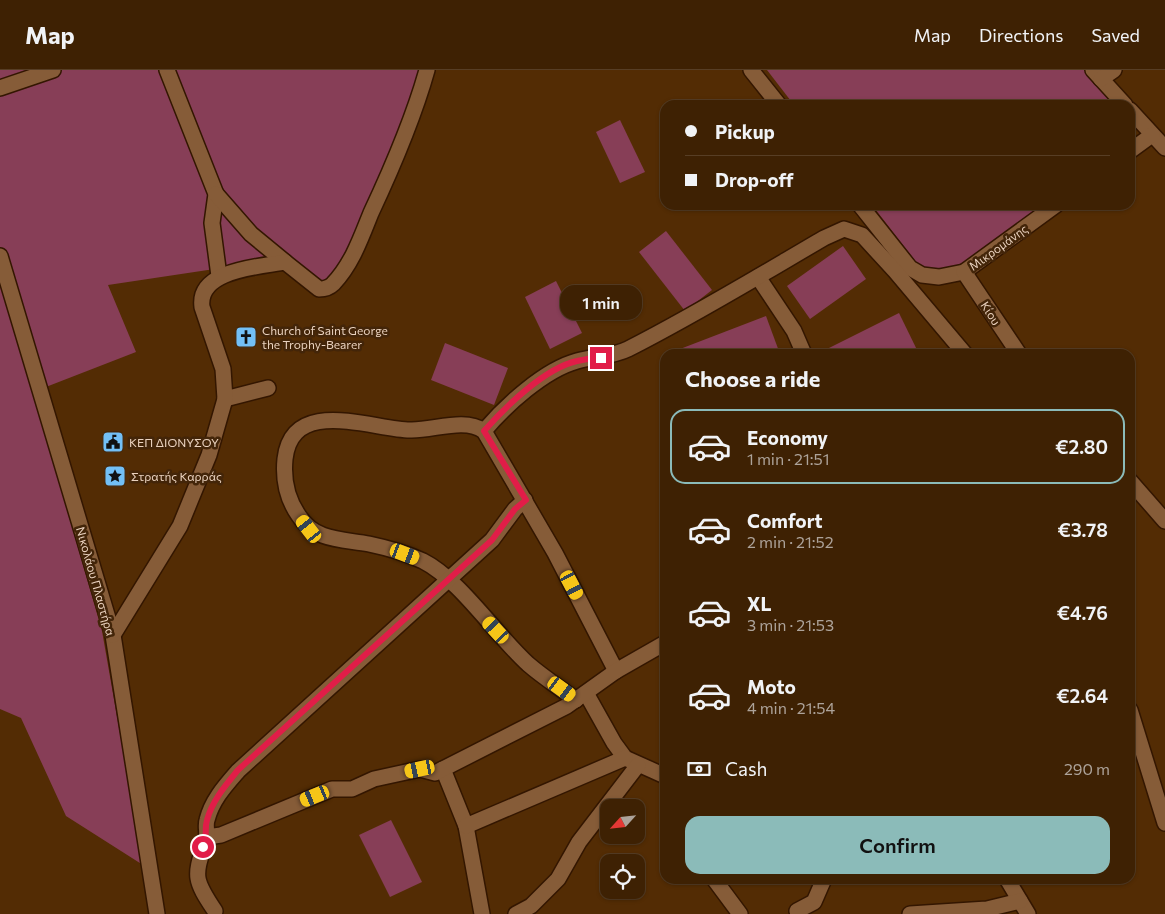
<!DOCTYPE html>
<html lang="en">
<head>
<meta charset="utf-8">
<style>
  :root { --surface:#3e2103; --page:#45290d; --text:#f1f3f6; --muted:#ada39a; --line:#573e25; --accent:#8bbbb9 }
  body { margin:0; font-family:Commissioner,sans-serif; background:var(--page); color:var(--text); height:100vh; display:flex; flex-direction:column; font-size:19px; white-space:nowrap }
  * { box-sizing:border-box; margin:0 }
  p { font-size:16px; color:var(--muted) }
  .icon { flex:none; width:28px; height:28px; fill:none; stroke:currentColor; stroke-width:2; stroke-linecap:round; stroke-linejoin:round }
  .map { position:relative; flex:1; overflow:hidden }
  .drawer { position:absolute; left:660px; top:279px; width:475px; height:535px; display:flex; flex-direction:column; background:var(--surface); border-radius:15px; box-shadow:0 1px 4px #0004,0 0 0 1px var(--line) }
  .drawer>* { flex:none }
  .top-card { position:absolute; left:660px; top:30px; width:475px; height:110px; border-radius:15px; box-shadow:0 1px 4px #0004,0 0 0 1px var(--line); display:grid; align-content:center; height:110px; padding:0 25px; background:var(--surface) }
  .needle { width:32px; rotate:243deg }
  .fabs { position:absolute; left:600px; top:729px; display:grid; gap:10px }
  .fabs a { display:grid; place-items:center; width:45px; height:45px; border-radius:10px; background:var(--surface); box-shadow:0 1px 4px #0004,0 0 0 1px var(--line); font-size:25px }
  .end { position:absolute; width:22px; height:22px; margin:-11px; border:6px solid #e11d48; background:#fff; box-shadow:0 0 0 2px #fff }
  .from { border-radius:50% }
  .bubble { position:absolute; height:35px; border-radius:15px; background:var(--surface); box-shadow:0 1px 4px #0004,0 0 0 1px var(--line); font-size:16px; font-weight:600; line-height:35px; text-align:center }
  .car { position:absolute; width:15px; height:30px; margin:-15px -8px; border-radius:6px; box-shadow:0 0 4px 1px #0007; background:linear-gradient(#f5c518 24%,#345 0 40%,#f5c518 0 76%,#345 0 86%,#f5c518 0) }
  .top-card b { display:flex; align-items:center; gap:18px; height:48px; font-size:19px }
  .top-card b+b { border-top:1px solid var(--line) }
  .top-card i { width:12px; height:12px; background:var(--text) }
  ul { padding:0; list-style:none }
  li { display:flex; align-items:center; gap:15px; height:75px; margin:0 10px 8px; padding:0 15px; border:2px solid transparent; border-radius:15px }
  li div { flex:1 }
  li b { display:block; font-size:19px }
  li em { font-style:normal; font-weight:600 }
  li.selected { border-color:var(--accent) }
  li>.icon { width:45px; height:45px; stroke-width:1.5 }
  h2 { padding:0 25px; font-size:22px; line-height:60px }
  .pay { display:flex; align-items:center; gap:12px; height:55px; padding:0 25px; font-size:19px }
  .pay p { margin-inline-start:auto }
  .action { display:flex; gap:10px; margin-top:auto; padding:10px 25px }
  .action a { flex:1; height:58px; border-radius:15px; background:var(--accent); color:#111; font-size:20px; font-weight:600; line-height:58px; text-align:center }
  header { display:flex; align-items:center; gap:30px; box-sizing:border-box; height:70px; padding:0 25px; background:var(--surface); border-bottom:1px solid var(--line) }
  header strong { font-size:24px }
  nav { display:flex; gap:28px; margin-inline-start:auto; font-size:18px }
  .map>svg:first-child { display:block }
  .green { fill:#873e57 }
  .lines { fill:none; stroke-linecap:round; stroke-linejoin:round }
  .minor-casing { stroke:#331600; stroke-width:18 }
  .minor { stroke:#865c38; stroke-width:15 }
  .route { stroke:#e11d48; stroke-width:6 }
  .labels { text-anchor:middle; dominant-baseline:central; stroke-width:5; stroke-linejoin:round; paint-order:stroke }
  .street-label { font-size:12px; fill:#ead2bf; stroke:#432509 }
  .poi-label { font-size:12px; fill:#ead2bf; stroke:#432509; text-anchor:start }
</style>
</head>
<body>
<header>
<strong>Map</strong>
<nav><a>Map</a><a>Directions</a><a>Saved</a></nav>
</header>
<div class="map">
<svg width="1165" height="844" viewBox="0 0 1165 844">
  <rect width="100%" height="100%" fill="#532c04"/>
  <g class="green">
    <polygon points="0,0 423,0 391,91 338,202 322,216 288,188 108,215 136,282 33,322 102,561 143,795 66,746 21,648 0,639"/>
    <polygon points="767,0 1084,0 1115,35 794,35"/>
    <polygon points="620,50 645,102 620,113 596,62"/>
    <polygon points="872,135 1046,135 972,189 945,200 923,201"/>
    <polygon points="666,161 712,220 685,241 639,182"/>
    <polygon points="843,176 866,209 810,249 787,216"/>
    <polygon points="556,211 582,263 550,279 525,227"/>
    <polygon points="899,243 919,284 827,284 825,280"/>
    <polygon points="766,246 780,284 667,284"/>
    <polygon points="445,273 508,298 494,335 431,310"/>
    <polygon points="391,750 422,812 390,827 359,765"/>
  </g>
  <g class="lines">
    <g class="minor-casing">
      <g id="minor">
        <polyline points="167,0 216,124 212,153 219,206"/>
        <polyline points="751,0 779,35"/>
        <polyline points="1093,0 1125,35"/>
        <polyline points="1101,9 1114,0"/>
        <polyline points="0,18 53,0"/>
        <polyline points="1130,40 1165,78"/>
        <polyline points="1130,81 1152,65"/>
        <polyline points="216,124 251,164 285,192"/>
        <polyline points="860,135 910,198 922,205 939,207 964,202 1056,135"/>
        <polyline points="0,186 113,565 157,844"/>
        <polyline points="964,202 1019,284"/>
        <polyline points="758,207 794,261 804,284"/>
        <polyline points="225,329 268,318"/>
        <path d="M484,361c21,-25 60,-61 93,-70 17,-5 35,-4 51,-12 67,-34 131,-73 196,-111l20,-9 18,6 33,36 70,83"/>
        <polyline points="1130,411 1165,451"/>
        <path d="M113,565l67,-109 29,-71 16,-56 -2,-30 -21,-62c-5,-37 56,-40 83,-45l34,27c5,0 10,-1 14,-5 19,-20 28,-46 38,-71 22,-47 42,-93 56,-143"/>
        <polyline points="586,623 614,673 625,688 665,706"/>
        <path d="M576,630c-16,-12 -33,-23 -48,-36 -32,-29 -69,-85 -105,-103 -17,-8 -35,-13 -54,-17 -27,-5 -54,-3 -70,-28 -12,-17 -16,-37 -14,-57 7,-63 86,-30 125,-29 23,1 54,-13 74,1l71,122 61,118"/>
        <polyline points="1130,640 1165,753"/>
        <polyline points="443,699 466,756 482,844"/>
        <polyline points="466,756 625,688"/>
        <polyline points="207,767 221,765 332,719 352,719 374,709 420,699 435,703 567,636 616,601 665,573"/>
        <polyline points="714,809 740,844"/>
        <polyline points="1007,809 1028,844"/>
        <path d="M215,841c-23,-34 -20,-35 -9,-72 2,-6 -1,-13 1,-19 5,-20 18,-34 31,-49l254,-231 23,-31 10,-9"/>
        <polyline points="797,841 814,832 824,809"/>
        <polyline points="516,844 531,836 558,809 579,772 638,695"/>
        <polyline points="910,844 987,839 1020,831"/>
      </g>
    </g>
    <use href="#minor" class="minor"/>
  </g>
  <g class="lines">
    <path class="route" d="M203,777c5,-11 1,-17 4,-27 5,-19 18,-34 31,-50l254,-230 23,-31 11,-9 -42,-69c21,-24 61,-63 93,-70 8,-2 16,-3 24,-3"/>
  </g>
  <defs>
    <g id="church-square" transform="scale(1.125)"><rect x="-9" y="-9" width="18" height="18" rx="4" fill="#73c0f6" stroke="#432509"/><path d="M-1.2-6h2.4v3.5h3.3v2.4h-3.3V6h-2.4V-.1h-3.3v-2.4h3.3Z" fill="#111"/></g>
    <g id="civic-square" transform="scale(1.125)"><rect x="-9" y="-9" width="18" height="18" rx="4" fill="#73c0f6" stroke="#432509"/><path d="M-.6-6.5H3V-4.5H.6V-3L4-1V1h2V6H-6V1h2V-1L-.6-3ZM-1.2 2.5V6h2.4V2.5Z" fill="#111"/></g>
    <g id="sight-square" transform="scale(1.125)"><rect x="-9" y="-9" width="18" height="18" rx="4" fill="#73c0f6" stroke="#432509"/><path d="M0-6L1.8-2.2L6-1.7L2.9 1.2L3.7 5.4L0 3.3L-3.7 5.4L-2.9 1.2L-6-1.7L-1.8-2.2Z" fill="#111"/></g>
  </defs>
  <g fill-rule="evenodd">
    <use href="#church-square" x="246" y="267"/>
    <use href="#civic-square" x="113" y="372"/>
    <use href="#sight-square" x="115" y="406"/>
  </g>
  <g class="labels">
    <g class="street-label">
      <text transform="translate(998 177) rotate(-36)">Μικρομάνης</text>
      <text transform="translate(991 243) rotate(57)">Κίου</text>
      <text transform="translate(96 511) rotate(74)">Νικολάου Πλαστήρα</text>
    </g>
    <g class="poi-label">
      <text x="262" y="260">Church of Saint George<tspan x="262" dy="14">the Trophy-Bearer</tspan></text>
      <text x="129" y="372">ΚΕΠ ΔΙΟΝΥΣΟΥ</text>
      <text x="131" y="406">Στρατής Καρράς</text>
    </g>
  </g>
</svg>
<div class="fabs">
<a><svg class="needle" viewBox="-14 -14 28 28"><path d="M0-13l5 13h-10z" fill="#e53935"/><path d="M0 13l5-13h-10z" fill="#ada39a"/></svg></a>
<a><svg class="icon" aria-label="locate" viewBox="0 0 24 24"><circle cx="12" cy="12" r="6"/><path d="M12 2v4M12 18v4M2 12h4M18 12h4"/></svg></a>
</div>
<i class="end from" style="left:203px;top:777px"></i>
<i class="end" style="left:601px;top:288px"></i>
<div class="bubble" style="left:560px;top:215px;width:82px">1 min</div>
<i class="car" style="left:309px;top:459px;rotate:322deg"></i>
<i class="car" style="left:405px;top:484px;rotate:111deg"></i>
<i class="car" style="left:572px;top:515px;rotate:152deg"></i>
<i class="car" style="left:496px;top:560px;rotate:317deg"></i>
<i class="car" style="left:562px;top:619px;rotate:126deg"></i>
<i class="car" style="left:420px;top:699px;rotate:258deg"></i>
<i class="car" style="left:315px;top:726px;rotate:248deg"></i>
<div class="top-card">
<b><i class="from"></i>Pickup</b>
<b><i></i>Drop-off</b>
</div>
<section class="drawer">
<h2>Choose a ride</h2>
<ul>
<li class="selected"><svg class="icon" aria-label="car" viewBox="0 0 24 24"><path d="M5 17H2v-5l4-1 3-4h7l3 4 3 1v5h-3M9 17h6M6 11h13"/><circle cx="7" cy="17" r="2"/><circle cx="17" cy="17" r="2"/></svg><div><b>Economy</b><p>1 min · 21:51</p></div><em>€2.80</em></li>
<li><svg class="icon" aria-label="car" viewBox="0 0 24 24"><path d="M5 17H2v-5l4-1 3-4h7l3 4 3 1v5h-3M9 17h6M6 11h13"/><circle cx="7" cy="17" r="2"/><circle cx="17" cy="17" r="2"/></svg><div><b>Comfort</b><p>2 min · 21:52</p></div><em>€3.78</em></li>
<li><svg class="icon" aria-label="car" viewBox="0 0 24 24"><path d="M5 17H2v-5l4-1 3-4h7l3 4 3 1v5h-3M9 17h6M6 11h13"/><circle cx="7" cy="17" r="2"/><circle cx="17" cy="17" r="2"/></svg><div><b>XL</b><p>3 min · 21:53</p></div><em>€4.76</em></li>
<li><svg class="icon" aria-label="car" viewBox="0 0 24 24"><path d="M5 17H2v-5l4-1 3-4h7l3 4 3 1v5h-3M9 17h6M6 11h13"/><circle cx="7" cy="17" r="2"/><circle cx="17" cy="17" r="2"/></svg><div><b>Moto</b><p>4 min · 21:54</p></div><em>€2.64</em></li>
</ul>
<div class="pay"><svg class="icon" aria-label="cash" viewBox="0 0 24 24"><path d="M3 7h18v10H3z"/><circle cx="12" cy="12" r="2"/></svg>Cash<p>290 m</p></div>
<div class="action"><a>Confirm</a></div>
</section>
</div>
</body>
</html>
